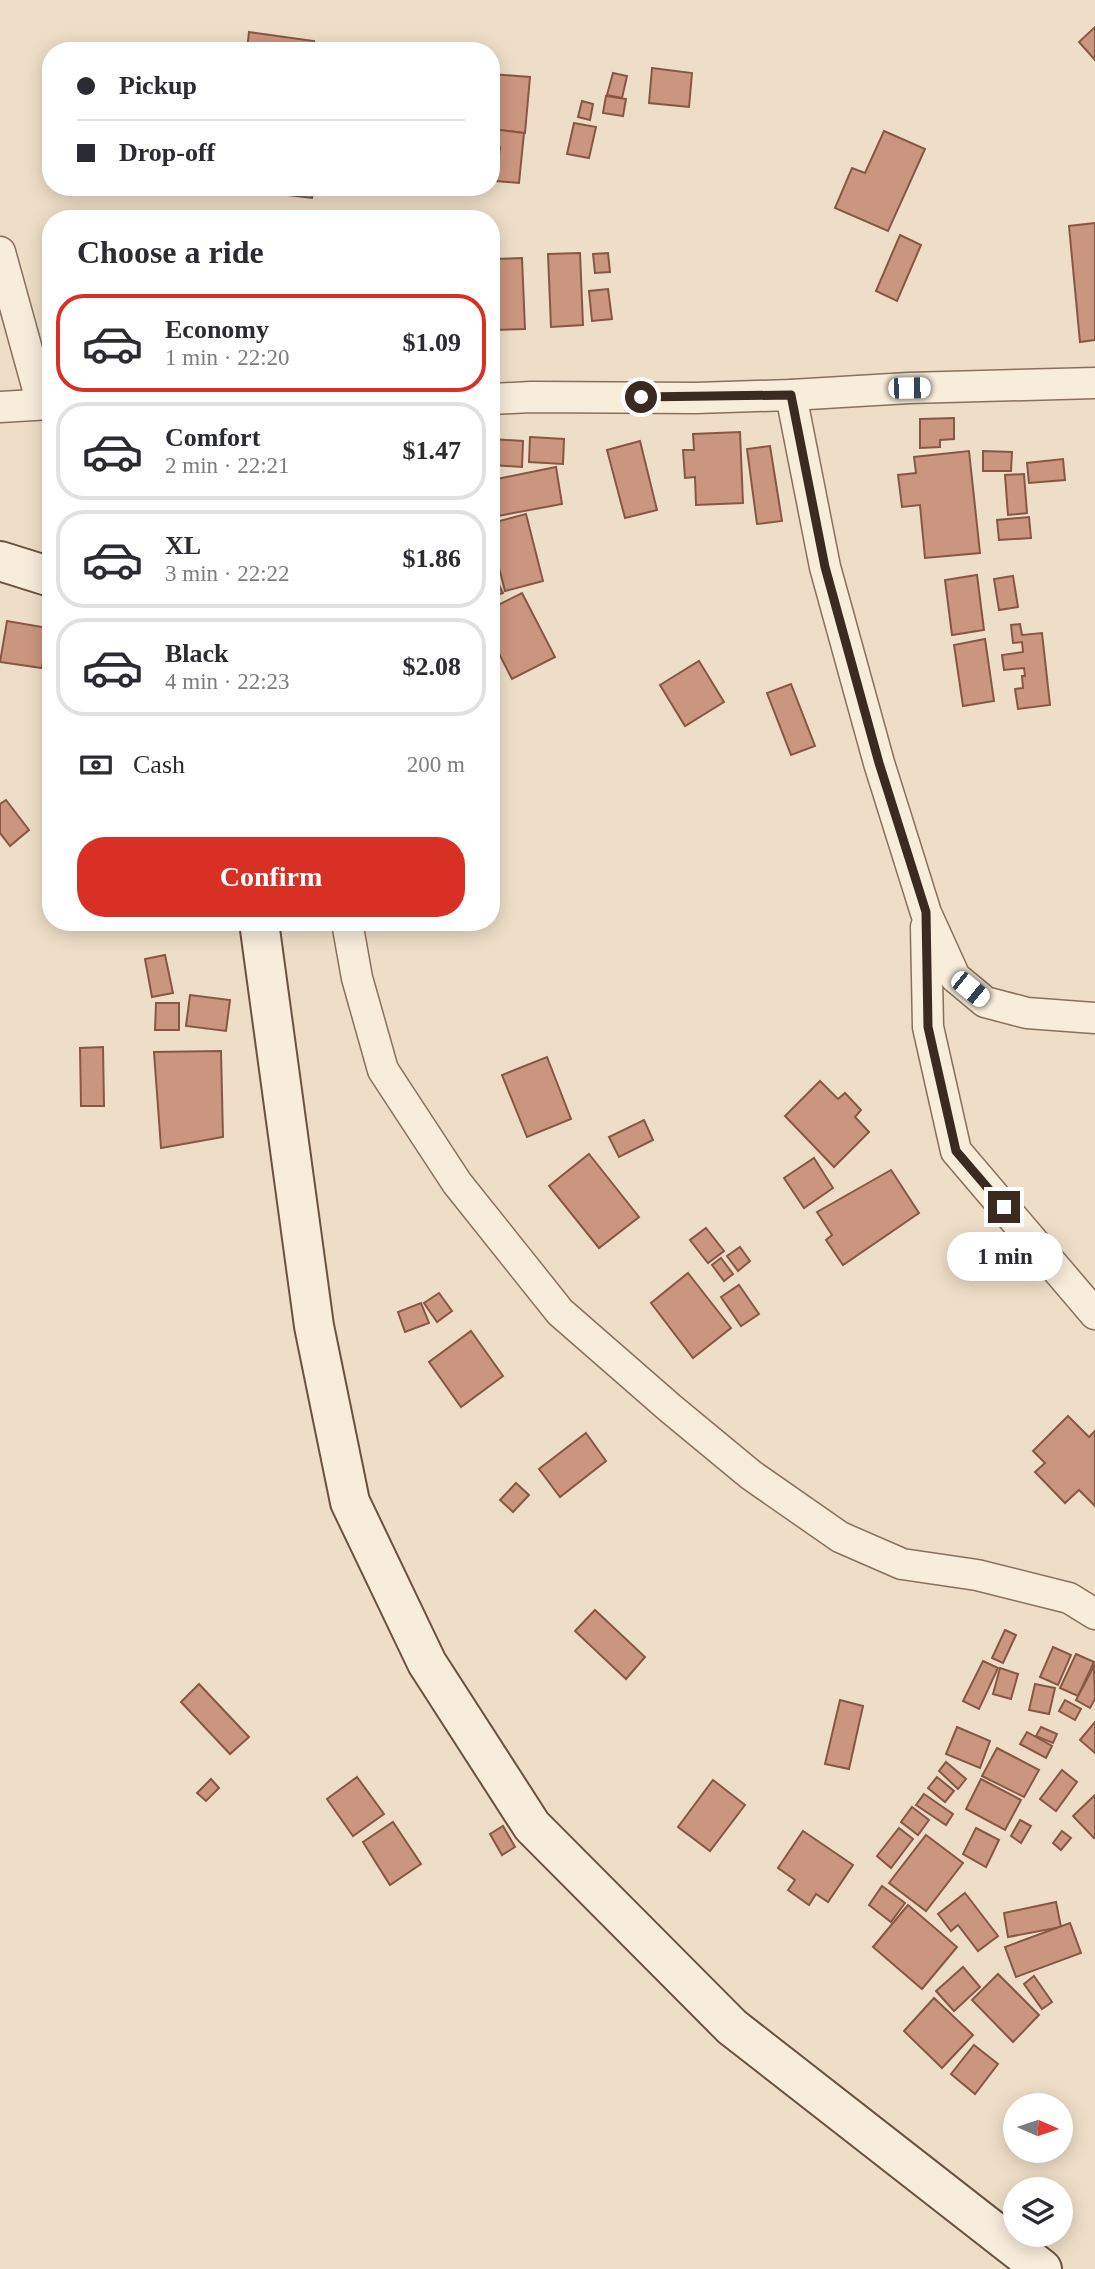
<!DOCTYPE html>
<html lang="en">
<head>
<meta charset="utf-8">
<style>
  :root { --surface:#fff; --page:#f7f7f7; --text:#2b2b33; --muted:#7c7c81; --line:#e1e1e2; --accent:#d93025 }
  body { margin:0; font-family:Georgia,serif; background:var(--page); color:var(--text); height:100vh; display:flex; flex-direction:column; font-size:26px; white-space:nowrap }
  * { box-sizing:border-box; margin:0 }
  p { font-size:23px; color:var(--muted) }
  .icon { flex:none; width:38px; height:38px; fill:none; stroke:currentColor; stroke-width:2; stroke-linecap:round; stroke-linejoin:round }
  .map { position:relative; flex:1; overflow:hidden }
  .panel { position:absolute; left:42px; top:210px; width:458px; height:721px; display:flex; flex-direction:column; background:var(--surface); border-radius:28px; box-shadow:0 4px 18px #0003 }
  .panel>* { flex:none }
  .hud { position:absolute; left:42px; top:42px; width:458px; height:154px; border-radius:28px; box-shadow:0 4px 18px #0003; display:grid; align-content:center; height:154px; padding:0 35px; background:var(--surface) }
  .needle { width:46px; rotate:93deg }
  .controls { position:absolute; left:1003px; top:2093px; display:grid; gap:14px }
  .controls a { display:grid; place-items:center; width:70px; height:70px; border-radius:50%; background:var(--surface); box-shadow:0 4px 18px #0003; font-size:35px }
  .end { position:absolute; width:32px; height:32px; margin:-16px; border:9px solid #3a2a20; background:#fff; box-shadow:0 0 0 4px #fff }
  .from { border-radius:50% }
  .bubble { position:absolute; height:49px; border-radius:24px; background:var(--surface); box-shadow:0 4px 18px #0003; font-size:23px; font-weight:700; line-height:49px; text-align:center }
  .car { position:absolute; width:21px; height:42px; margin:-21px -10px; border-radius:9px; box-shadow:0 0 5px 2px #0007; background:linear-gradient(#fff 24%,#345 0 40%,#fff 0 76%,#345 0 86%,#fff 0) }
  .hud b { display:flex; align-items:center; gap:24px; height:66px; font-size:26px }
  .hud b+b { border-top:2px solid var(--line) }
  .hud i { width:18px; height:18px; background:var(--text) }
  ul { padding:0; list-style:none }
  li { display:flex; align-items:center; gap:21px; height:98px; margin:0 14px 10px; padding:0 21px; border:4px solid var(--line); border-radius:28px }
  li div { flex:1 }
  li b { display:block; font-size:26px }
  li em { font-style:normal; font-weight:700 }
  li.selected { border-color:var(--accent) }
  li>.icon { width:63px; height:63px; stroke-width:1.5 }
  h2 { padding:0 35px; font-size:32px; line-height:84px }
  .pay { display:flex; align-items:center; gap:18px; height:77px; padding:0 35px; font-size:26px }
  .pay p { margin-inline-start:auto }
  .cta { display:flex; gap:14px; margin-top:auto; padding:14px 35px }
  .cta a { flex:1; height:80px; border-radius:28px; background:var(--accent); color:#fff; font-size:28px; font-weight:700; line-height:80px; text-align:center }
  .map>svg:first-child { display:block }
  .building { fill:#cb967f; stroke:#885744; stroke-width:2 }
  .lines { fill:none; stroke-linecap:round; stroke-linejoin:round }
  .street-casing { stroke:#89705d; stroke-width:33 }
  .secondary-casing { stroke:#6b5140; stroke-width:42 }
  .street { stroke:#f8ecdb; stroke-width:30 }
  .secondary { stroke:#f8ecdb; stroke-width:38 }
  .route { stroke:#3a2a20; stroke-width:9 }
</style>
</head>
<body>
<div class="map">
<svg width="1095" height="2269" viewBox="0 0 1095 2269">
  <rect width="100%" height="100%" fill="#eedec8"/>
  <g class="building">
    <polygon points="1095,27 1095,60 1079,42"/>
    <polygon points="249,32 314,41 313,51 247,51"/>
    <polygon points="652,68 692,73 689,107 649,103"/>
    <polygon points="613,73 627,76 622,98 607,95"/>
    <polygon points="492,74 530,77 525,133 492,129"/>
    <polygon points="606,96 626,99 623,116 603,113"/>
    <polygon points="582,101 593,104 590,120 578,117"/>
    <polygon points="574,123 596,127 589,158 567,154"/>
    <polygon points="492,129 524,133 519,183 496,181 500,147 492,146"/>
    <polygon points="884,131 925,149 888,231 835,208 852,168 865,173"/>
    <polygon points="221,187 313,187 312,198"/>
    <polygon points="1095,223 1095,340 1080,342 1069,226"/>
    <polygon points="900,235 921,245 897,301 876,291"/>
    <polygon points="580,253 583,325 551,327 548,254"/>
    <polygon points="608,253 610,272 595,273 593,254"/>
    <polygon points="522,258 525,329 492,330 492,259"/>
    <polygon points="608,289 612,319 592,321 589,291"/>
    <polygon points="954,418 954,439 940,440 940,447 920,448 920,419"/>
    <polygon points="740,432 743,503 696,505 695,477 685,478 683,450 694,450 693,434"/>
    <polygon points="530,437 564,439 563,464 529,462"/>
    <polygon points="492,439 523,441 522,467 492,465"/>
    <polygon points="640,441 657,510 625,518 607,450"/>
    <polygon points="770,446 782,521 757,524 747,449"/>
    <polygon points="969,451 980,553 925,558 920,505 902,507 898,475 916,473 914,457"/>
    <polygon points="983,451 1012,452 1011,471 983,471"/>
    <polygon points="1063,459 1065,480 1029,483 1027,463"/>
    <polygon points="556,467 562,504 492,517 492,480"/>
    <polygon points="1024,474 1027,513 1008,515 1005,475"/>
    <polygon points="526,514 543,581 505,591 492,540 492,523"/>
    <polygon points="1029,517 1031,538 999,540 997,520"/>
    <polygon points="977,575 984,630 952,635 945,580"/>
    <polygon points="1013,576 1018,607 999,610 994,579"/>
    <polygon points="495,577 503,593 492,597 492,578"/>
    <polygon points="522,593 555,657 512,679 492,640 492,608"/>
    <polygon points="7,621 48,628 42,668 0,662"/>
    <polygon points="1020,624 1022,635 1042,633 1050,705 1018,709 1015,689 1023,688 1022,676 1025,676 1024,668 1004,670 1002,655 1023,652 1022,642 1013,643 1011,625"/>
    <polygon points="985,639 994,701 963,706 954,645"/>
    <polygon points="699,661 724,702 685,726 660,685"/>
    <polygon points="791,684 815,746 791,755 767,693"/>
    <polygon points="6,800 29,830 10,846 0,833 0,804"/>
    <polygon points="165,955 173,993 152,997 145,959"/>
    <polygon points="190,995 230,1000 226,1031 186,1026"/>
    <polygon points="156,1003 179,1003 179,1030 155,1030"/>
    <polygon points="103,1047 104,1106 81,1106 80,1048"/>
    <polygon points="221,1051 223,1137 161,1148 154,1052"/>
    <polygon points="547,1057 571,1119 527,1137 502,1075"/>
    <polygon points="820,1081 838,1099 845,1093 861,1110 855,1117 869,1132 834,1167 785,1116"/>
    <polygon points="644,1120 653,1140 619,1157 609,1137"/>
    <polygon points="589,1154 639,1217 599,1248 549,1186"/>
    <polygon points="814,1158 833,1188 804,1208 784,1178"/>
    <polygon points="891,1170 919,1213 843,1265 826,1240 832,1235 817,1212"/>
    <polygon points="706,1228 724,1251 708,1263 690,1240"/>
    <polygon points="740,1247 750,1261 738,1271 727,1256"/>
    <polygon points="721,1258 733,1274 724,1281 712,1265"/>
    <polygon points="688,1273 731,1328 693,1358 651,1303"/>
    <polygon points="739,1285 759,1314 741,1326 721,1297"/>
    <polygon points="439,1293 452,1311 437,1322 424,1303"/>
    <polygon points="421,1303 429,1323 405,1332 398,1312"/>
    <polygon points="471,1331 503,1376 461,1407 429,1362"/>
    <polygon points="1068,1416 1089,1437 1095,1431 1095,1506 1079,1490 1065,1503 1035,1472 1045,1463 1033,1451"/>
    <polygon points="586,1433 606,1461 560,1497 539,1469"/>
    <polygon points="516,1483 529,1495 513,1512 500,1500"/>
    <polygon points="595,1610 645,1657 626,1679 575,1631"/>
    <polygon points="1005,1630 1016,1635 1003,1663 992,1658"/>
    <polygon points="1053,1647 1071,1655 1058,1685 1040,1677"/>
    <polygon points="1076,1654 1094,1662 1078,1696 1060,1688"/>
    <polygon points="983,1661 998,1668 979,1709 963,1701"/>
    <polygon points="1094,1666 1095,1699 1090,1708 1076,1700"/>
    <polygon points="1000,1668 1018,1674 1011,1699 993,1694"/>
    <polygon points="199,1684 249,1737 230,1754 181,1702"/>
    <polygon points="1035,1684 1055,1688 1049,1714 1029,1710"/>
    <polygon points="840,1700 863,1706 849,1769 825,1764"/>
    <polygon points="1065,1700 1081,1709 1075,1720 1059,1711"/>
    <polygon points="1095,1722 1095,1753 1080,1740"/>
    <polygon points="957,1727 990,1741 980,1768 946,1754"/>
    <polygon points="1041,1727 1057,1734 1053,1743 1036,1736"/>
    <polygon points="1027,1732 1052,1746 1046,1758 1020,1744"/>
    <polygon points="997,1748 1039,1770 1024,1797 982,1776"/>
    <polygon points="946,1762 966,1779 958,1789 939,1771"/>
    <polygon points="1062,1770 1077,1782 1056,1811 1040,1799"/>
    <polygon points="357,1777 384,1814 353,1836 327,1799"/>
    <polygon points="937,1777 954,1791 945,1802 928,1788"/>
    <polygon points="211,1779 219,1788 206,1801 197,1793"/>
    <polygon points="981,1779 1021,1800 1005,1830 966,1809"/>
    <polygon points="713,1780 745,1805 710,1851 678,1827"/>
    <polygon points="924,1794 953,1814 946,1825 916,1805"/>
    <polygon points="1095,1795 1095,1837 1094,1838 1073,1816"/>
    <polygon points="912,1807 929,1820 918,1835 901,1822"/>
    <polygon points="1020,1820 1031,1826 1021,1843 1011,1836"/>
    <polygon points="393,1822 421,1864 390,1885 363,1842"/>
    <polygon points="503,1826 515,1847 502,1855 490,1834"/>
    <polygon points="899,1828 913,1839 891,1868 877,1856"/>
    <polygon points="976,1828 999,1840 986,1867 963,1854"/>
    <polygon points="803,1831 853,1865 828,1902 816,1894 809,1905 788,1890 795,1880 778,1868"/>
    <polygon points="1062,1831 1071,1838 1061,1850 1053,1843"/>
    <polygon points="926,1835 963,1863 926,1911 889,1883"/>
    <polygon points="882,1886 905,1903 891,1922 869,1905"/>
    <polygon points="965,1893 998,1936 978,1951 958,1925 951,1931 938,1914"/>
    <polygon points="1056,1902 1061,1927 1008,1937 1004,1913"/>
    <polygon points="908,1905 957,1947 922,1989 873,1947"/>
    <polygon points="1070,1923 1081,1953 1016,1977 1005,1947"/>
    <polygon points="963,1967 980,1987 954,2011 936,1991"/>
    <polygon points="998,1974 1039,2015 1013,2042 972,2000"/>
    <polygon points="1034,1976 1052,2002 1042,2009 1024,1984"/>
    <polygon points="934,1998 973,2035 942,2068 904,2031"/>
    <polygon points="974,2045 998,2064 975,2094 951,2074"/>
  </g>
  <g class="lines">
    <g class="street-casing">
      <g id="street">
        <polyline points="0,252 42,404"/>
        <polyline points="791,395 825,567 879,763 926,913 955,977 985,1002 1027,1013 1095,1018"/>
        <polyline points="492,399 531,397 696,398 791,395 909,388 1095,383"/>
        <polyline points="0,407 51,404"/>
        <polyline points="347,922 357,978 383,1070 457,1183 560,1312 670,1408 751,1475 840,1537 902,1564 977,1575 1069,1598 1095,1614"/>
        <polyline points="926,927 928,1027 956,1151 1095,1314"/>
      </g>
    </g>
    <g class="secondary-casing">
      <g id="secondary">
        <polyline points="0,561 51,577"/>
        <polyline points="259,922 314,1326 350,1502 427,1663 532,1826 732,2027 1042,2269"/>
      </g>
    </g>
    <use href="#street" class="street"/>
    <use href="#secondary" class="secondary"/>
  </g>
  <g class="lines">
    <polyline class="route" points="641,397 791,395 825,567 879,763 926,912 928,1027 956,1151 1004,1207"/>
  </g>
</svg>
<div class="controls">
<a><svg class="needle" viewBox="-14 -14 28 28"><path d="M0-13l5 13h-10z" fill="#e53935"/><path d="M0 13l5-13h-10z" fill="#7c7c81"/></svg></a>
<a><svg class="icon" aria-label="layers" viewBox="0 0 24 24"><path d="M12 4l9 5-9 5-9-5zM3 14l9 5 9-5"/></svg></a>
</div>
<i class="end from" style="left:641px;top:397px"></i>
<i class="end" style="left:1004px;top:1207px"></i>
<div class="bubble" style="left:947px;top:1232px;width:116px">1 min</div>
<i class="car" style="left:909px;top:388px;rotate:89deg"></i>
<i class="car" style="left:970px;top:989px;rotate:129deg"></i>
<div class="hud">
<b><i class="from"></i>Pickup</b>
<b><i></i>Drop-off</b>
</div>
<section class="panel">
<h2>Choose a ride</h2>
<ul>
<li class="selected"><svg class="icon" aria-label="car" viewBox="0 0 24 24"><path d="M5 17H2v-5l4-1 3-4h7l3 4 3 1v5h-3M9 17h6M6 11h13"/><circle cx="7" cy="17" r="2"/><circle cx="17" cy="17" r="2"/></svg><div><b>Economy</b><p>1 min · 22:20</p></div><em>$1.09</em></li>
<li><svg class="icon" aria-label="car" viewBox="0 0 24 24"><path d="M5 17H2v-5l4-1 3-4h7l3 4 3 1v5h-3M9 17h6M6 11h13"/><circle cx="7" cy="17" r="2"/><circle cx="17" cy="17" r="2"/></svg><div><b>Comfort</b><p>2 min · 22:21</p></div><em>$1.47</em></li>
<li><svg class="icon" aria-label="car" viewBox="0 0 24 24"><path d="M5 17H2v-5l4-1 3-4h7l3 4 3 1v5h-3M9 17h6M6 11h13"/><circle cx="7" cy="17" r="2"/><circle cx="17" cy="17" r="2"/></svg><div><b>XL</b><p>3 min · 22:22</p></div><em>$1.86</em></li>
<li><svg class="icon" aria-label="car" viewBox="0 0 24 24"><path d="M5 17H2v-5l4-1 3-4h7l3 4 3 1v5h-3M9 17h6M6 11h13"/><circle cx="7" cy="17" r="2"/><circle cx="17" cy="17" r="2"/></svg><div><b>Black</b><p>4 min · 22:23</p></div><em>$2.08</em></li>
</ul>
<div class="pay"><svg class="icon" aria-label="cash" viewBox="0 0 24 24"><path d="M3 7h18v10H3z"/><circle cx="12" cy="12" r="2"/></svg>Cash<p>200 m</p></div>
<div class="cta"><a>Confirm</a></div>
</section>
</div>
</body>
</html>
